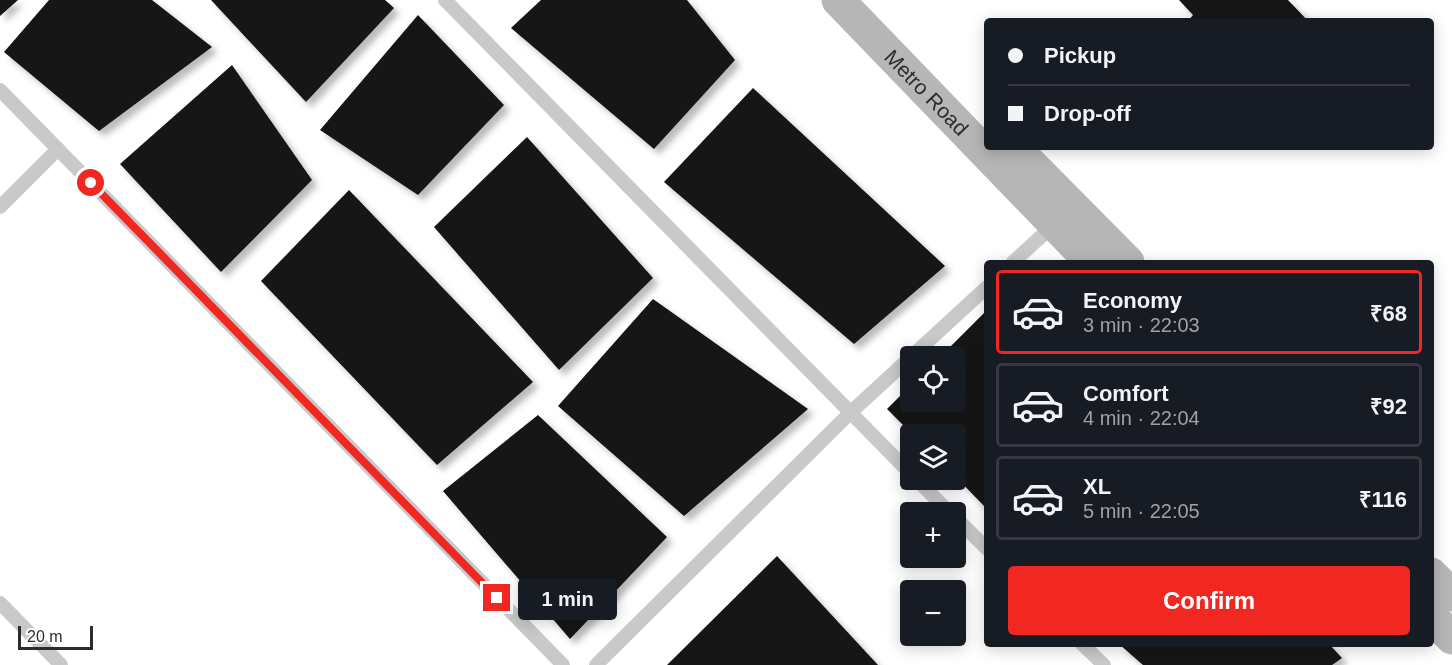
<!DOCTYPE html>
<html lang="en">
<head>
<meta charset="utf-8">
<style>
  :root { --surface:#171b24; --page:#242831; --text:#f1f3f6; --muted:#9ea1a6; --line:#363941; --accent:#f12721 }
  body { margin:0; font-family:Arial,sans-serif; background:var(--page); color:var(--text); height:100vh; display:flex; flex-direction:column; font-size:22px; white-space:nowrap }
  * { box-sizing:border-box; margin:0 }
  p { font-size:20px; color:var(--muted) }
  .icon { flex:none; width:33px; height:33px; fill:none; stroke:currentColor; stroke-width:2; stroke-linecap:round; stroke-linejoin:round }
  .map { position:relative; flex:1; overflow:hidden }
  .details { position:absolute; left:984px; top:260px; width:450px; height:387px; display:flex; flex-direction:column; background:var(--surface); border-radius:6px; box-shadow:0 3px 15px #0003 }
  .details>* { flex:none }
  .top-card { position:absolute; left:984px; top:18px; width:450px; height:132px; border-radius:6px; box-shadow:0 3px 15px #0003; display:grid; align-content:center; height:132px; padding:0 24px; background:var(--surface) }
  .fabs { position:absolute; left:900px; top:346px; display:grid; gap:12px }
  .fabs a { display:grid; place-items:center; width:66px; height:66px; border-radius:6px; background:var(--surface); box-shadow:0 3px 15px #0003; font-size:30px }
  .scale { position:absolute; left:18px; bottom:15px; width:75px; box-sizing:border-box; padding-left:6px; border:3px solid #2c2c2c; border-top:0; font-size:16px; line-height:21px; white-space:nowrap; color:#2c2c2c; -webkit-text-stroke:4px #fff; paint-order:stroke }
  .end { position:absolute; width:27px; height:27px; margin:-14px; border:8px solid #f12721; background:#fff; box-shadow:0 0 0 3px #fff }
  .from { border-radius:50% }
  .bubble { position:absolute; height:42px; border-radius:6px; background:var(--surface); box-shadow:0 3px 15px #0003; font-size:20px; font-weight:600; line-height:42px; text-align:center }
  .top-card b { display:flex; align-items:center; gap:21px; height:57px; font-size:22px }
  .top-card b+b { border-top:2px solid var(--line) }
  .top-card i { width:15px; height:15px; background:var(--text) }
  ul { padding:10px 0 0; list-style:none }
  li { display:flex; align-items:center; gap:18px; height:84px; margin:0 12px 9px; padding:0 12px; border:3px solid var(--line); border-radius:6px }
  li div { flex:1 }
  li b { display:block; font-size:22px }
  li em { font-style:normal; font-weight:600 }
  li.active { border-color:var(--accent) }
  li>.icon { width:54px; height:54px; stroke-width:1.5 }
  .action { display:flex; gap:12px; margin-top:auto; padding:12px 24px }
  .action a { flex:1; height:69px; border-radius:6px; background:var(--accent); color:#fff; font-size:24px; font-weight:600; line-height:69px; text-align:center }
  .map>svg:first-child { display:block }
  .building { fill:#131313; filter:url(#shadow) }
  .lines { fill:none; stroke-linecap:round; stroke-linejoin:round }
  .lane { stroke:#c9c9c9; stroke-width:14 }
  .secondary { stroke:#b6b6b6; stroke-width:33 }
  .route { stroke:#f12721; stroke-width:8 }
  .labels { text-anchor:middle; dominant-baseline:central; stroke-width:6; stroke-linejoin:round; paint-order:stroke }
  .street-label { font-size:21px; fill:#2c2c2c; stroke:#fff }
</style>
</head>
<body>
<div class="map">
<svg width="1452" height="665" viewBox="0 0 1452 665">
  <defs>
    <filter id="shadow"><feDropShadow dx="5.5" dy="5.5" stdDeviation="3" flood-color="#0004"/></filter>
  </defs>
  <rect width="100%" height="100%" fill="#fff"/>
  <g class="building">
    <polygon points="0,0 18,0 0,16"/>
    <polygon points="49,0 152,0 212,47 99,131 4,52"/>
    <polygon points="211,0 385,0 394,8 306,102"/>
    <polygon points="541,0 687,0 735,60 654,149 511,28"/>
    <polygon points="1179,0 1288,0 1308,21 1188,21 1193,15"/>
    <polygon points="418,15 504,105 418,195 320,130"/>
    <polygon points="232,65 312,180 221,272 120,164"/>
    <polygon points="753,88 945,266 854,344 664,182"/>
    <polygon points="527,137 653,278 559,370 434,227"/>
    <polygon points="349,190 533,382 437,465 261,281"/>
    <polygon points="653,299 808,409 684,516 558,406"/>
    <polygon points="987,310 987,509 956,477 956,435 913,435 887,409 910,386 910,402 956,402 956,357 940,357"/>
    <polygon points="538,415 667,537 570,639 443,491"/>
    <polygon points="777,556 878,665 667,665"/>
    <polygon points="1119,644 1329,644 1342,658 1332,665 1143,665"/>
  </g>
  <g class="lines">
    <g class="lane">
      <polyline points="445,0 910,473"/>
      <polyline points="0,90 563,665"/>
      <polyline points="0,207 58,149"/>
      <polyline points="1013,262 1056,223"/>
      <polyline points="917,480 950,513"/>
      <polyline points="956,518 987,549"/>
      <polyline points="0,603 61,665"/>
      <polyline points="1082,644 1104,665"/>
      <polyline points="596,665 850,413 987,287"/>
    </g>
    <g class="secondary">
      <path id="s1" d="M838,0l253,262"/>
      <polyline points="1014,147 1128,262"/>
      <polyline points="1431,574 1452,595"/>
      <polyline points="1431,616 1452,638"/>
    </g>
  </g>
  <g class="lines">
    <polyline class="route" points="91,183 497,598"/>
  </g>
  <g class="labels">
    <g class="street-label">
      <text stroke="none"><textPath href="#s1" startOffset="128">Metro Road</textPath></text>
    </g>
  </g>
</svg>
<div class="fabs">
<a><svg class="icon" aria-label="locate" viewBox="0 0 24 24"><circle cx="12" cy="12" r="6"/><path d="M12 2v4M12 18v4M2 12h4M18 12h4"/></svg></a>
<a><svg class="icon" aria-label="layers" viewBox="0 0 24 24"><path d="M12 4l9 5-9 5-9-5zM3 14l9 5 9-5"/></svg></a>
<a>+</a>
<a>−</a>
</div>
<div class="scale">20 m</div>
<i class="end from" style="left:91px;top:183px"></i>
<i class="end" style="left:497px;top:598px"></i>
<div class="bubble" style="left:518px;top:578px;width:99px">1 min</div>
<div class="top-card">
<b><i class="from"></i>Pickup</b>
<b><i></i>Drop-off</b>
</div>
<section class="details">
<ul>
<li class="active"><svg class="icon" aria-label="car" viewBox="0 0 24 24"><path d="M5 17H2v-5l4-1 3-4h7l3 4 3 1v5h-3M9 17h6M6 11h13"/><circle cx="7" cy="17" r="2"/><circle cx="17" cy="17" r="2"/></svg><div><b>Economy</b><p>3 min · 22:03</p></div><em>₹68</em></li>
<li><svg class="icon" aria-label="car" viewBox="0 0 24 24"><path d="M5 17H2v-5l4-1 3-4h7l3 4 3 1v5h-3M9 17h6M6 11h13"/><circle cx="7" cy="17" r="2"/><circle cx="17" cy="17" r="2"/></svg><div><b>Comfort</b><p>4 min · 22:04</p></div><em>₹92</em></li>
<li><svg class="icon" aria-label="car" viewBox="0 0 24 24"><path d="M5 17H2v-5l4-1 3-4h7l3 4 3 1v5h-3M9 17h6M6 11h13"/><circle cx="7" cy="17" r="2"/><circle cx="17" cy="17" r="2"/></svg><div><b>XL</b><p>5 min · 22:05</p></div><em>₹116</em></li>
</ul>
<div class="action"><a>Confirm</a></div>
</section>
</div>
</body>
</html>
